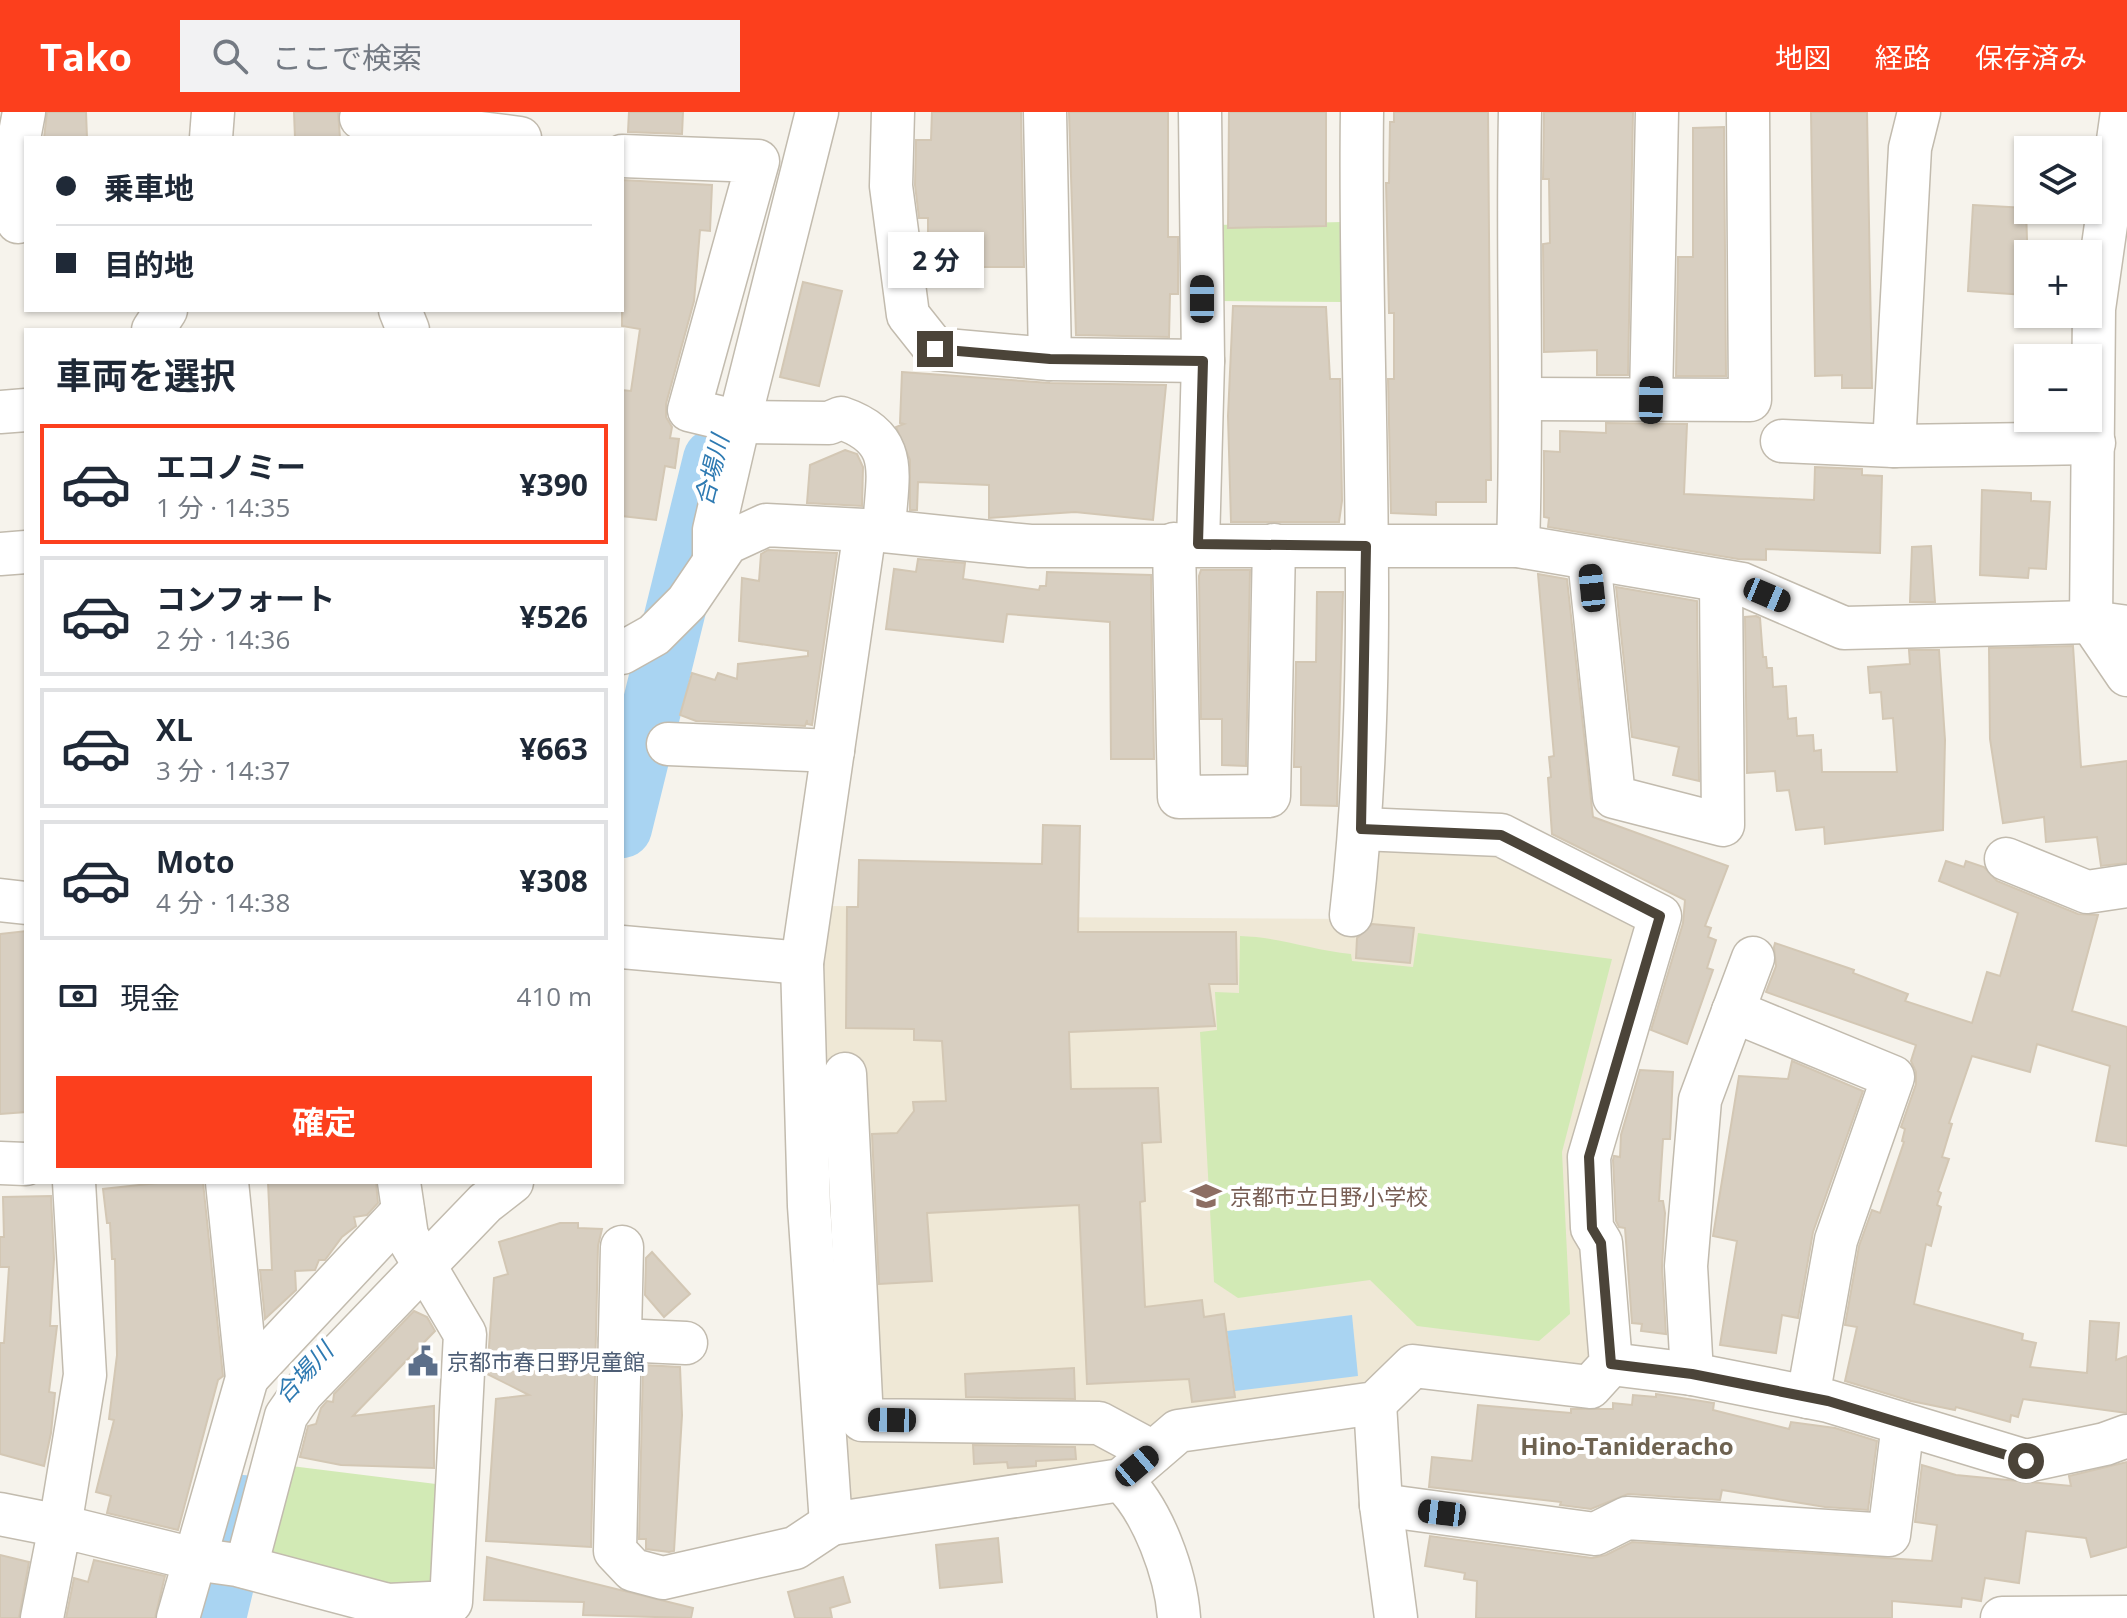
<!DOCTYPE html>
<html lang="ja">
<head>
<meta charset="utf-8">
<style>
  :root { --surface:#fff; --page:#f2f2f3; --text:#1f2937; --muted:#747a83; --line:#e0e1e3; --accent:#fc3f1d }
  body { margin:0; font-family:"Open Sans","Noto Sans JP",sans-serif; background:var(--page); color:var(--text); height:100vh; display:flex; flex-direction:column; font-size:30px; white-space:nowrap }
  * { box-sizing:border-box; margin:0 }
  p { font-size:26px; color:var(--muted) }
  .icon { flex:none; width:44px; height:44px; fill:none; stroke:currentColor; stroke-width:2; stroke-linecap:round; stroke-linejoin:round }
  .map { position:relative; flex:1; overflow:hidden }
  .details { position:absolute; left:24px; top:216px; width:600px; height:856px; display:flex; flex-direction:column; background:var(--surface); border-radius:0px; box-shadow:0 2px 6px #0004 }
  .details>* { flex:none }
  .top-card { position:absolute; left:24px; top:24px; width:600px; height:176px; border-radius:0px; box-shadow:0 2px 6px #0004; display:grid; align-content:center; height:176px; padding:0 32px; background:var(--surface) }
  .fabs { position:absolute; left:2014px; top:24px; display:grid; gap:16px }
  .fabs a { display:grid; place-items:center; width:88px; height:88px; border-radius:0px; background:var(--surface); box-shadow:0 2px 6px #0004; font-size:40px }
  .end { position:absolute; width:36px; height:36px; margin:-18px; border:10px solid #4b4439; background:#fff; box-shadow:0 0 0 4px #fff }
  .from { border-radius:50% }
  .bubble { position:absolute; height:56px; border-radius:0px; background:var(--surface); box-shadow:0 2px 6px #0004; font-size:26px; font-weight:700; line-height:56px; text-align:center }
  .car { position:absolute; width:24px; height:48px; margin:-24px -12px; border-radius:10px; box-shadow:0 0 6px 2px #0007; background:linear-gradient(#222 24%,#8ab4d8 0 40%,#222 0 76%,#8ab4d8 0 86%,#222 0) }
  .top-card b { display:flex; align-items:center; gap:28px; height:76px; font-size:30px }
  .top-card b+b { border-top:2px solid var(--line) }
  .top-card i { width:20px; height:20px; background:var(--text) }
  ul { padding:0; list-style:none }
  li { display:flex; align-items:center; gap:24px; height:120px; margin:0 16px 12px; padding:0 16px; border:4px solid var(--line); border-radius:0px }
  li div { flex:1 }
  li b { display:block; font-size:30px }
  li em { font-style:normal; font-weight:700 }
  li.on { border-color:var(--accent) }
  li>.icon { width:72px; height:72px; stroke-width:1.5 }
  h2 { padding:0 32px; font-size:36px; line-height:96px }
  .pay { display:flex; align-items:center; gap:20px; height:88px; padding:0 32px; font-size:30px }
  .pay p { margin-inline-start:auto }
  .button { display:flex; gap:16px; margin-top:auto; padding:16px 32px }
  .button a { flex:1; height:92px; border-radius:0px; background:var(--accent); color:#fff; font-size:32px; font-weight:700; line-height:92px; text-align:center }
  header { display:flex; align-items:center; gap:48px; box-sizing:border-box; height:112px; padding:0 40px; background:var(--accent); color:#fff }
  header strong { font-size:38px }
  nav { display:flex; gap:44px; margin-inline-start:auto; font-size:28px }
  .search { width:560px; height:72px; background:var(--page); display:flex; align-items:center; gap:20px; box-sizing:border-box; padding:0 28px; border-radius:0px; color:var(--muted); font-size:30px }
  .map>svg:first-child { display:block }
  .education { fill:#efe8d6 }
  .green { fill:#d2eab5 }
  .water { fill:#a9d4f2 }
  .lines { fill:none; stroke-linecap:round; stroke-linejoin:round }
  .river { stroke:#a9d4f2; stroke-width:60 }
  .building { fill:#d8cfc1; stroke:#d3c7b4; stroke-width:2 }
  .minor-casing { stroke:#c2bbae; stroke-width:45 }
  .minor { stroke:#fff; stroke-width:42 }
  .route { stroke:#4b4439; stroke-width:10 }
  .labels { text-anchor:middle; dominant-baseline:central; stroke-width:8; stroke-linejoin:round; paint-order:stroke }
  .education-label { font-size:22px; fill:#785e54; stroke:#fff; text-anchor:start }
  .service-label { font-size:22px; fill:#4e5e75; stroke:#fff; text-anchor:start }
  .water-label { font-size:24px; font-style:italic; fill:#2e7ab2; stroke:#fff }
  .neighbourhood-label { font-size:24px; font-weight:bold; fill:#6e6250; stroke:#fff }
</style>
</head>
<body>
<header>
<strong>Tako</strong>
<div class="search"><svg class="icon" aria-label="search" viewBox="0 0 24 24"><circle cx="10" cy="10" r="6"/><path d="M15 15l6 6"/></svg>ここで検索</div>
<nav><a>地図</a><a>経路</a><a>保存済み</a></nav>
</header>
<div class="map">
<svg width="2127" height="1506" viewBox="0 0 2127 1506">
  <rect width="100%" height="100%" fill="#f6f3ec"/>
  <polygon class="education" points="1360,728 1488,730 1637,806 1579,1040 1594,1245 1579,1255 1359,1280 1103,1362 862,1393 844,1381 823,865 830,794 1029,796 1030,805 1355,807"/>
  <g class="green">
    <polygon points="1342,110 1343,190 1217,189 1216,113"/>
    <path d="M1418,821l194,26 -50,193 8,162 -31,27 -122,-15 -47,-46 -132,18 -24,-16 -14,-250 17,-2 -2,-38 24,1 1,-57c39,1 72,14 111,18l1,7 61,6z"/>
    <polygon points="283,1353 444,1373 438,1476 390,1478 255,1443"/>
  </g>
  <polygon class="water" points="1352,1203 1358,1264 1235,1279 1227,1219"/>
  <g class="lines">
    <g class="river">
      <polyline points="622,716 713,347"/>
      <polyline points="216,1506 243,1393"/>
    </g>
  </g>
  <g class="building">
    <polygon points="47,0 86,0 87,26 44,26"/>
    <polygon points="294,0 338,0 340,26 295,26"/>
    <polygon points="629,0 683,0 682,22 628,20"/>
    <polygon points="932,0 1021,0 1024,155 928,155 928,106 919,106 915,73 916,28 931,28"/>
    <polygon points="1069,0 1168,0 1168,125 1178,125 1178,182 1170,182 1169,225 1076,223"/>
    <polygon points="1229,0 1326,0 1326,114 1228,116"/>
    <polygon points="1394,0 1488,0 1491,368 1486,368 1486,390 1436,390 1436,403 1391,401 1388,267 1394,267 1394,201 1389,201 1386,71 1389,71 1390,10 1394,10"/>
    <polygon points="1544,0 1633,0 1628,263 1597,263 1597,238 1544,240 1543,132 1550,131 1549,67 1543,67"/>
    <polygon points="1811,0 1867,0 1872,276 1842,276 1842,263 1815,264"/>
    <polygon points="1724,15 1726,264 1676,264 1678,145 1693,145 1693,16"/>
    <polygon points="622,68 712,73 710,119 700,118 694,189 666,292 666,305 672,315 670,326 679,327 675,356 665,354 656,408 622,404 622,278 631,279 640,217 622,214"/>
    <polygon points="1973,93 2026,96 2028,160 2025,183 1968,179"/>
    <polygon points="803,170 842,179 819,274 780,265"/>
    <polygon points="1233,194 1326,195 1330,267 1340,267 1342,389 1339,410 1231,410 1228,304"/>
    <polygon points="902,260 1050,271 1166,273 1153,408 1075,400 989,406 989,373 918,370 917,398 910,398 910,348 896,315 904,312 900,311"/>
    <polygon points="1606,311 1687,312 1684,382 1814,388 1815,355 1862,357 1862,363 1882,364 1880,441 1766,437 1766,448 1738,447 1548,415 1549,406 1544,405 1544,339 1560,340 1560,319 1606,321"/>
    <polygon points="845,338 857,342 863,355 862,394 807,391 810,353"/>
    <polygon points="1982,378 2031,381 2031,389 2050,390 2046,457 2029,456 2028,466 1980,463"/>
    <polygon points="1931,434 1935,490 1910,490 1912,435"/>
    <polygon points="768,438 837,441 812,613 807,612 807,608 805,614 696,609 680,603 692,561 715,568 718,561 737,567 738,552 808,544 808,539 739,529 742,466 759,469 761,442"/>
    <polygon points="918,447 965,451 963,467 1039,478 1040,474 1046,474 1047,460 1151,463 1154,647 1111,647 1110,510 1007,502 1003,530 886,517 894,457 916,460"/>
    <polygon points="1201,458 1250,458 1246,654 1222,653 1222,607 1201,607 1199,464"/>
    <polygon points="1538,462 1567,467 1593,705 1728,754 1705,814 1711,816 1708,825 1716,828 1707,856 1713,858 1687,932 1651,918 1683,811 1685,788 1552,722 1548,666 1551,665 1549,645 1554,644"/>
    <polygon points="1616,475 1697,489 1699,669 1673,663 1679,635 1632,625"/>
    <polygon points="1317,480 1343,480 1337,694 1301,693 1301,655 1294,655 1296,550 1316,550"/>
    <polygon points="1756,504 1760,506 1763,545 1766,545 1767,556 1772,556 1773,575 1786,574 1788,607 1796,606 1797,624 1813,623 1814,639 1821,638 1822,660 1897,660 1893,606 1883,607 1881,580 1870,581 1868,555 1910,552 1909,538 1939,538 1945,628 1943,718 1825,732 1824,715 1796,718 1789,678 1777,679 1775,659 1747,661 1745,505"/>
    <polygon points="2073,534 2081,655 2127,649 2127,751 2101,754 2097,725 2046,730 2044,705 2003,711 1990,627 1989,536"/>
    <polygon points="1043,713 1080,714 1078,820 1236,820 1237,872 1209,872 1215,914 1069,920 1071,977 1158,976 1161,1030 1142,1031 1145,1089 1140,1090 1145,1195 1202,1188 1204,1205 1224,1202 1235,1285 1192,1290 1189,1267 1087,1272 1079,1093 927,1101 932,1169 879,1172 872,1022 897,1021 914,999 913,990 946,989 942,929 914,928 914,917 846,916 847,795 858,795 859,748 1042,752"/>
    <polygon points="1946,749 1964,755 1966,749 1984,755 1997,769 2078,802 2098,803 2072,899 2127,915 2127,1034 2096,1029 2110,954 2037,932 2030,960 1972,944 1949,1011 1952,1012 1942,1045 1949,1047 1938,1079 1941,1081 1937,1093 1941,1095 1931,1134 1926,1132 1914,1192 2023,1222 2022,1228 2036,1231 2030,1255 2087,1261 2090,1209 2119,1211 2116,1248 2127,1244 2127,1301 2023,1287 2018,1305 2011,1303 2010,1310 1956,1295 1955,1298 1911,1289 1845,1269 1857,1215 1845,1213 1859,1134 1872,1098 1880,1101 1904,1030 1902,1029 1905,1017 1901,1015 1916,972 1916,960 1911,949 1916,933 1766,880 1776,854 1774,835 1775,831 1854,858 1853,861 1908,882 1905,889 1972,911 1987,860 2000,864 2018,801 1939,769"/>
    <polygon points="1372,812 1414,816 1410,851 1356,846 1357,826"/>
    <polygon points="26,819 26,1000 0,1002 0,822"/>
    <polygon points="1792,949 1863,979 1813,1120 1798,1206 1782,1203 1776,1241 1720,1233 1737,1129 1713,1124 1739,964 1788,967"/>
    <polygon points="1640,958 1673,960 1670,1027 1663,1027 1659,1089 1663,1089 1665,1101 1662,1155 1666,1222 1641,1219 1642,1212 1632,1211 1625,1116 1619,1115 1616,1109 1613,1048 1614,1044 1620,1045 1621,1023"/>
    <polygon points="167,1070 203,1070 223,1264 218,1268 178,1418 107,1401 111,1384 96,1380 114,1308 109,1307 117,1243 115,1147 112,1147 110,1111 107,1111 103,1077"/>
    <polygon points="268,1070 376,1070 378,1091 367,1103 354,1105 356,1114 342,1125 325,1148 319,1148 315,1158 295,1159 296,1178 265,1207 260,1158 272,1158"/>
    <polygon points="51,1084 54,1147 50,1214 57,1214 49,1280 55,1281 51,1321 44,1354 0,1342 0,1231 4,1231 9,1155 0,1155 0,1125 4,1125 3,1085"/>
    <polygon points="560,1111 578,1111 578,1116 602,1117 598,1134 591,1435 486,1429 496,1287 529,1283 487,1262 494,1166 508,1162 499,1130"/>
    <polygon points="652,1140 690,1182 664,1205 645,1183 646,1146"/>
    <polygon points="414,1199 427,1205 435,1219 353,1304 434,1294 434,1356 341,1353 300,1345 308,1314 316,1312 321,1296 327,1289 333,1290 334,1282"/>
    <polygon points="643,1253 680,1255 682,1303 674,1439 669,1440 646,1437 646,1427 639,1427"/>
    <polygon points="1074,1256 1075,1287 966,1285 965,1262"/>
    <polygon points="1656,1282 1714,1291 1713,1298 1789,1317 1791,1310 1835,1316 1877,1329 1868,1398 1825,1395 1722,1378 1720,1388 1628,1382 1591,1397 1560,1393 1561,1390 1429,1375 1432,1345 1472,1349 1478,1293 1571,1301 1571,1297 1613,1297 1613,1291 1632,1293 1633,1283 1656,1285"/>
    <polygon points="973,1333 1075,1335 1076,1347 1036,1349 1036,1354 1008,1356 1007,1350 974,1352"/>
    <polygon points="2127,1350 2127,1435 2091,1445 2086,1426 2026,1419 2019,1471 1985,1466 1981,1489 1962,1486 1961,1495 1892,1489 1892,1506 1476,1506 1477,1469 1464,1467 1465,1461 1425,1454 1430,1424 1592,1446 1606,1443 1632,1430 1932,1449 1937,1413 1915,1410 1922,1353 1956,1363 2071,1374 2069,1364"/>
    <polygon points="998,1426 1002,1470 940,1476 936,1433"/>
    <polygon points="0,1443 29,1450 19,1506 0,1506"/>
    <polygon points="487,1445 693,1496 691,1506 583,1503 584,1490 484,1488"/>
    <polygon points="94,1448 165,1464 155,1506 66,1506 74,1466 88,1470"/>
    <polygon points="843,1465 850,1490 830,1496 832,1506 795,1506 788,1480"/>
  </g>
  <g class="lines">
    <g class="minor-casing">
      <g id="minor">
        <polyline points="893,0 891,74 908,203 935,237 1050,247 1203,249"/>
        <polyline points="1045,0 1050,247"/>
        <polyline points="1919,0 1910,36 1894,334 2094,331"/>
        <polyline points="2122,0 2094,197 2091,510 2127,563"/>
        <polyline points="361,6 520,26"/>
        <polyline points="211,26 213,0"/>
        <path d="M622,44l136,5 -69,249 50,12 90,1 12,-5c62,21 45,59 43,113"/>
        <polyline points="18,110 17,37 24,0"/>
        <polyline points="400,198 408,218"/>
        <polyline points="153,218 166,198"/>
        <polyline points="1523,287 1750,288 1748,0"/>
        <polyline points="1651,288 1657,0"/>
        <polyline points="0,300 26,298"/>
        <polyline points="1782,329 1894,334"/>
        <polyline points="865,418 802,851 809,1094 831,1412 1121,1368 1178,1319 1375,1291 1413,1254 1590,1275 1611,1252 1601,1131 1592,1116 1589,1045 1660,804 1501,723 1361,717"/>
        <polyline points="1174,432 1179,685 1269,684 1274,433"/>
        <polyline points="1198,432 1203,249 1200,0"/>
        <path d="M1518,434c5,-145 -1,-289 2,-434"/>
        <polyline points="0,442 26,440"/>
        <polyline points="1589,447 1614,685 1723,713 1721,469"/>
        <polyline points="714,448 714,418 739,310 817,0"/>
        <polyline points="622,541 654,523 687,490 727,431 766,413 884,419 1030,434 1518,434 1742,472 1844,516 2091,510 2127,515"/>
        <polyline points="668,632 833,639"/>
        <polyline points="2006,747 2087,780 2127,774"/>
        <polyline points="0,788 26,791"/>
        <path d="M1351,803c31,-266 7,-536 11,-803"/>
        <polyline points="622,835 802,851"/>
        <polyline points="1733,899 1893,965 1836,1128 1808,1285"/>
        <polyline points="845,962 862,1308 1099,1311 1153,1340"/>
        <polyline points="0,1051 26,1052"/>
        <polyline points="622,1135 615,1439 633,1458 663,1466 795,1436 831,1412"/>
        <polyline points="620,1228 686,1231"/>
        <polyline points="1611,1252 1692,1262 1828,1289 2026,1349 2105,1332 2127,1324"/>
        <polyline points="1692,1262 1686,1154 1700,988 1753,846"/>
        <polyline points="247,1266 403,1099"/>
        <polyline points="1375,1291 1381,1393 1396,1506"/>
        <path d="M1121,1368c32,30 55,94 58,138"/>
        <polyline points="1381,1393 1595,1422 1627,1406 1889,1423 1903,1312"/>
        <polyline points="0,1402 60,1414 85,1263 74,1070"/>
        <polyline points="246,1455 286,1304 302,1281 485,1091 512,1070"/>
        <polyline points="42,1506 60,1414 194,1447 237,1453 388,1493 451,1490 465,1222 407,1124 399,1070"/>
        <polyline points="178,1506 247,1266 227,1070"/>
        <polyline points="2002,1506 2127,1505"/>
      </g>
    </g>
    <use href="#minor" class="minor"/>
  </g>
  <g class="lines">
    <polyline class="route" points="935,237 1050,247 1203,249 1198,432 1366,434 1361,717 1501,723 1660,804 1589,1045 1592,1116 1601,1131 1611,1252 1692,1262 1828,1289 2026,1349"/>
  </g>
  <defs>
    <g id="school-bare" transform="scale(2.4)"><path d="M0-5L7-2L0 1L-7-2ZM-4 1L0 2.5L4 1V4Q0 6-4 4Z" fill="#8d6e63" stroke="#fff" stroke-width="2.5" paint-order="stroke"/></g>
    <g id="civic-bare" transform="scale(2.4)"><path d="M-.6-6.5H3V-4.5H.6V-3L4-1V1h2V6H-6V1h2V-1L-.6-3ZM-1.2 2.5V6h2.4V2.5Z" fill="#5c6f8a" stroke="#fff" stroke-width="2.5" paint-order="stroke"/></g>
  </defs>
  <g fill-rule="evenodd">
    <use href="#school-bare" x="1206" y="1084"/>
    <use href="#civic-bare" x="423" y="1249"/>
  </g>
  <g class="labels">
    <g class="education-label">
      <text x="1230" y="1084">京都市立日野小学校</text>
    </g>
    <g class="service-label">
      <text x="447" y="1249">京都市春日野児童館</text>
    </g>
    <g class="water-label">
      <text transform="translate(711 358) rotate(-76)">合場川</text>
      <text transform="translate(303 1260) rotate(-47)">合場川</text>
    </g>
    <g class="neighbourhood-label">
      <text x="1627" y="1333">Hino-Tanideracho</text>
    </g>
  </g>
</svg>
<div class="fabs">
<a><svg class="icon" aria-label="layers" viewBox="0 0 24 24"><path d="M12 4l9 5-9 5-9-5zM3 14l9 5 9-5"/></svg></a>
<a>+</a>
<a>−</a>
</div>
<i class="end from" style="left:2026px;top:1349px"></i>
<i class="end" style="left:935px;top:237px"></i>
<div class="bubble" style="left:888px;top:120px;width:96px">2 分</div>
<i class="car" style="left:1202px;top:187px;rotate:0deg"></i>
<i class="car" style="left:1651px;top:288px;rotate:1deg"></i>
<i class="car" style="left:1592px;top:476px;rotate:354deg"></i>
<i class="car" style="left:1767px;top:483px;rotate:113deg"></i>
<i class="car" style="left:892px;top:1308px;rotate:271deg"></i>
<i class="car" style="left:1137px;top:1354px;rotate:50deg"></i>
<i class="car" style="left:1442px;top:1401px;rotate:277deg"></i>
<div class="top-card">
<b><i class="from"></i>乗車地</b>
<b><i></i>目的地</b>
</div>
<section class="details">
<h2>車両を選択</h2>
<ul>
<li class="on"><svg class="icon" aria-label="car" viewBox="0 0 24 24"><path d="M5 17H2v-5l4-1 3-4h7l3 4 3 1v5h-3M9 17h6M6 11h13"/><circle cx="7" cy="17" r="2"/><circle cx="17" cy="17" r="2"/></svg><div><b>エコノミー</b><p>1 分 · 14:35</p></div><em>¥390</em></li>
<li><svg class="icon" aria-label="car" viewBox="0 0 24 24"><path d="M5 17H2v-5l4-1 3-4h7l3 4 3 1v5h-3M9 17h6M6 11h13"/><circle cx="7" cy="17" r="2"/><circle cx="17" cy="17" r="2"/></svg><div><b>コンフォート</b><p>2 分 · 14:36</p></div><em>¥526</em></li>
<li><svg class="icon" aria-label="car" viewBox="0 0 24 24"><path d="M5 17H2v-5l4-1 3-4h7l3 4 3 1v5h-3M9 17h6M6 11h13"/><circle cx="7" cy="17" r="2"/><circle cx="17" cy="17" r="2"/></svg><div><b>XL</b><p>3 分 · 14:37</p></div><em>¥663</em></li>
<li><svg class="icon" aria-label="car" viewBox="0 0 24 24"><path d="M5 17H2v-5l4-1 3-4h7l3 4 3 1v5h-3M9 17h6M6 11h13"/><circle cx="7" cy="17" r="2"/><circle cx="17" cy="17" r="2"/></svg><div><b>Moto</b><p>4 分 · 14:38</p></div><em>¥308</em></li>
</ul>
<div class="pay"><svg class="icon" aria-label="cash" viewBox="0 0 24 24"><path d="M3 7h18v10H3z"/><circle cx="12" cy="12" r="2"/></svg>現金<p>410 m</p></div>
<div class="button"><a>確定</a></div>
</section>
</div>
</body>
</html>
